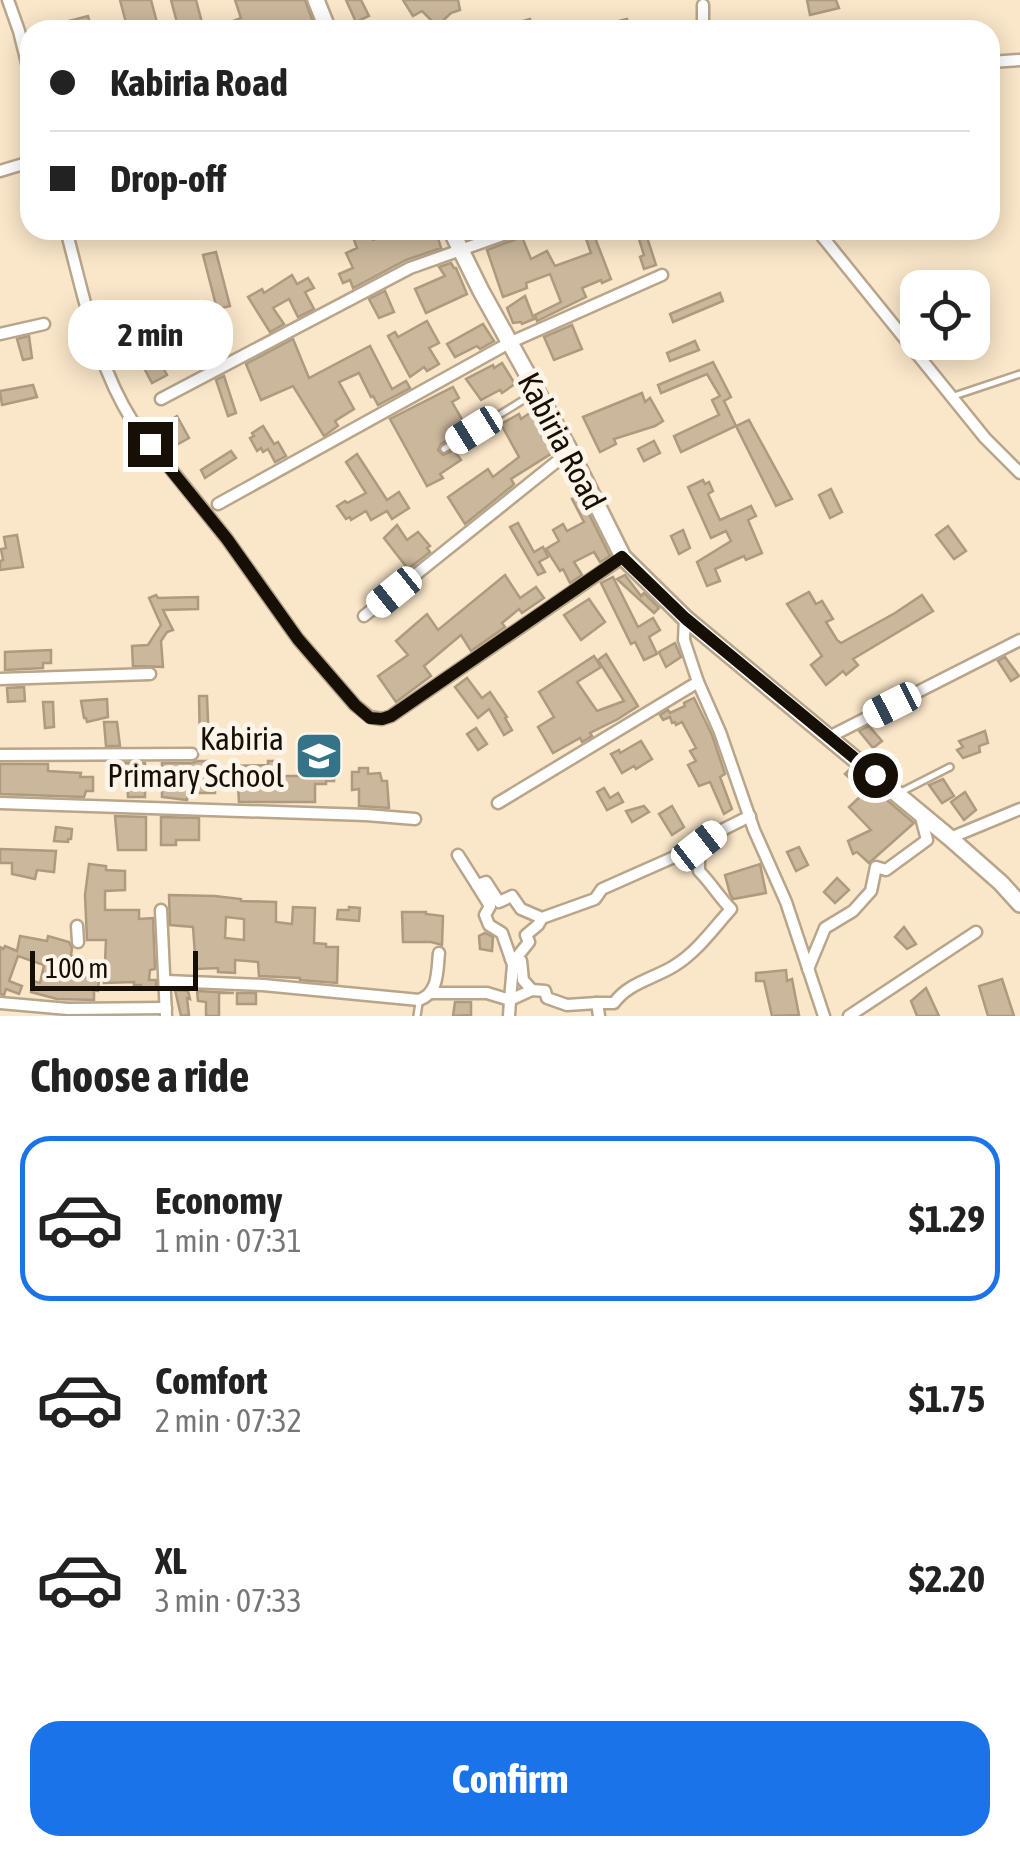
<!DOCTYPE html>
<html lang="en">
<head>
<meta charset="utf-8">
<style>
  :root { --surface:#fff; --page:#f6f6f6; --text:#222; --muted:#767676; --line:#e0e0e0; --accent:#1a73e8 }
  body { margin:0; font-family:"Asap Condensed",sans-serif; background:var(--page); color:var(--text); height:100vh; display:flex; flex-direction:column; font-size:38px; white-space:nowrap }
  * { box-sizing:border-box; margin:0 }
  p { font-size:32px; color:var(--muted) }
  .icon { flex:none; width:55px; height:55px; fill:none; stroke:currentColor; stroke-width:2; stroke-linecap:round; stroke-linejoin:round }
  .map { position:relative; height:1016px; overflow:hidden }
  .panel { display:flex; flex-direction:column; background:var(--surface); flex:1 }
  .panel>* { flex:none }
  .banner { position:absolute; left:20px; top:20px; width:980px; height:220px; border-radius:30px; box-shadow:0 5px 25px #0003; display:grid; align-content:center; height:220px; padding:0 30px; background:var(--surface) }
  .fabs { position:absolute; left:900px; top:270px; display:grid; gap:20px }
  .fabs a { display:grid; place-items:center; width:90px; height:90px; border-radius:20px; background:var(--surface); box-shadow:0 5px 25px #0003; font-size:50px }
  .scale { position:absolute; left:30px; bottom:25px; width:168px; box-sizing:border-box; padding-left:10px; border:5px solid #150f05; border-top:0; font-size:28px; line-height:35px; white-space:nowrap; color:#150f05; -webkit-text-stroke:8px #fdf5e9; paint-order:stroke }
  .end { position:absolute; width:45px; height:45px; margin:-22px; border:12px solid #150f05; background:#fff; box-shadow:0 0 0 5px #fff }
  .from { border-radius:50% }
  .bubble { position:absolute; height:70px; border-radius:30px; background:var(--surface); box-shadow:0 5px 25px #0003; font-size:32px; font-weight:700; line-height:70px; text-align:center }
  .car { position:absolute; width:30px; height:60px; margin:-30px -15px; border-radius:12px; box-shadow:0 0 8px 2px #0007; background:linear-gradient(#fff 24%,#345 0 40%,#fff 0 76%,#345 0 86%,#fff 0) }
  .banner b { display:flex; align-items:center; gap:35px; height:95px; font-size:38px }
  .banner b+b { border-top:2px solid var(--line) }
  .banner i { width:25px; height:25px; background:var(--text) }
  ul { padding:0; list-style:none }
  li { display:flex; align-items:center; gap:30px; height:165px; margin:0 20px 15px; padding:0 10px; border:5px solid transparent; border-radius:30px }
  li div { flex:1 }
  li b { display:block; font-size:38px }
  li em { font-style:normal; font-weight:700 }
  li.current { border-color:var(--accent) }
  li>.icon { width:90px; height:90px; stroke-width:1.5 }
  h2 { padding:0 30px; font-size:45px; line-height:120px }
  .button { display:flex; gap:20px; margin-top:auto; padding:20px 30px }
  .button a { flex:1; height:115px; border-radius:30px; background:var(--accent); color:#fff; font-size:40px; font-weight:700; line-height:115px; text-align:center }
  .map>svg:first-child { display:block }
  .building { fill:#cbb79c; stroke:#ad9a7f; stroke-width:2.5; fill-rule:evenodd }
  .lines { fill:none; stroke-linecap:round; stroke-linejoin:round }
  .service-casing { stroke:#b8a58a; stroke-width:10 }
  .minor-casing { stroke:#b8a58a; stroke-width:15 }
  .secondary-casing { stroke:#b8a58a; stroke-width:20 }
  .service { stroke:#fff; stroke-width:5 }
  .minor { stroke:#fff; stroke-width:10 }
  .secondary { stroke:#fff; stroke-width:15 }
  .route { stroke:#150f05; stroke-width:12 }
  .labels { text-anchor:middle; dominant-baseline:central; stroke-width:10; stroke-linejoin:round; paint-order:stroke }
  .street-label { font-size:32px; fill:#150f05; stroke:#fdf5e9 }
  .poi-label { font-size:32px; fill:#150f05; stroke:#fdf5e9; text-anchor:end }
</style>
</head>
<body>
<div class="map">
<svg width="1020" height="1016" viewBox="0 0 1020 1016">
  <rect width="100%" height="100%" fill="#fae6c9"/>
  <g class="building">
    <polygon points="120,0 151,0 159,30 128,30"/>
    <polygon points="171,0 196,0 204,30 179,30"/>
    <polygon points="235,0 305,0 316,30 236,30 233,21 241,18"/>
    <polygon points="346,0 361,0 369,16 356,22"/>
    <polygon points="403,0 458,0 460,10 451,13 437,26 422,11 413,16"/>
    <polygon points="807,0 836,0 839,8 810,15"/>
    <polygon points="88,16 92,30 46,30 46,27"/>
    <polygon points="530,19 533,30 500,30 499,27"/>
    <polygon points="627,19 629,30 596,30 596,26"/>
    <polygon points="370,230 373,240 403,230 439,230 441,237 438,238 441,248 406,260 353,288 350,280 343,283 339,274 353,268 346,253 357,248 353,237"/>
    <polygon points="592,230 611,279 602,283 601,280 582,288 586,297 537,321 535,315 561,302 550,274 526,283 527,288 503,297 487,250 522,237 531,259 547,251 555,266 591,253 584,233"/>
    <polygon points="646,234 656,265 644,269 640,257 644,255 638,236"/>
    <polygon points="216,252 230,306 217,309 203,255"/>
    <polygon points="451,263 454,268 456,268 467,294 426,313 415,289 445,276 439,267"/>
    <polygon points="292,275 297,284 308,278 314,288 305,292 314,309 298,317 289,299 273,308 284,324 270,332 248,297 262,289 264,293"/>
    <polygon points="385,291 394,312 379,318 369,299"/>
    <polygon points="720,293 723,301 673,322 670,314"/>
    <polygon points="525,296 534,319 522,324 521,322 513,323 507,308"/>
    <polygon points="427,321 439,343 429,348 439,364 427,371 424,367 410,377 388,336 395,332 398,337"/>
    <polygon points="483,324 494,341 480,349 477,346 455,357 447,344"/>
    <polygon points="572,325 582,349 554,360 544,337"/>
    <polygon points="186,326 190,334 156,349 153,341"/>
    <polygon points="29,336 32,358 23,360 17,339"/>
    <polygon points="293,339 309,378 370,346 392,389 406,381 410,388 378,405 373,396 371,397 359,373 339,382 354,409 335,421 338,426 324,436 293,386 261,400 246,364"/>
    <polygon points="695,341 699,350 670,361 667,353"/>
    <polygon points="151,345 167,375 152,383 136,353"/>
    <polygon points="713,362 731,397 724,401 736,426 681,452 674,436 719,415 712,400 720,396 707,374 661,393 658,385"/>
    <polygon points="502,363 515,384 502,393 500,390 481,400 466,379 493,365 494,368"/>
    <polygon points="224,376 236,413 228,416 216,380"/>
    <polygon points="33,385 37,397 2,405 0,391"/>
    <polygon points="453,387 459,398 452,402 467,428 441,444 438,450 443,455 454,450 461,460 440,474 443,478 427,486 390,419"/>
    <polygon points="642,393 645,402 650,398 663,421 655,426 614,439 616,444 600,452 583,417"/>
    <polygon points="534,410 543,426 539,429 550,443 552,441 557,450 511,479 514,484 512,486 465,524 448,497 488,469 493,477 519,457 501,424 519,414 521,419"/>
    <polygon points="177,416 189,438 178,444 176,441 170,444 164,432 169,429 166,423"/>
    <polygon points="749,420 792,499 776,506 736,426"/>
    <polygon points="263,426 274,444 278,442 286,456 275,462 268,449 263,452 261,448 257,451 250,438 254,436 252,433"/>
    <polygon points="654,441 660,453 644,461 638,449"/>
    <polygon points="231,451 236,458 205,478 201,470"/>
    <polygon points="357,454 387,500 399,492 409,508 392,519 387,511 371,520 366,511 351,520 350,517 346,519 337,506 345,501 347,503 366,493 346,462"/>
    <polygon points="703,480 705,484 709,482 713,491 708,494 720,520 751,506 756,516 748,520 762,553 746,560 744,556 715,569 720,581 707,586 697,562 731,541 726,531 711,538 688,487"/>
    <polygon points="831,489 842,512 830,518 819,495"/>
    <polygon points="580,496 610,556 600,562 594,552 574,562 582,575 570,583 563,569 560,571 546,549 559,541 553,530 563,524 567,531 584,522 572,499"/>
    <polygon points="518,523 534,552 543,547 548,557 539,562 545,572 538,575 510,527"/>
    <polygon points="397,525 407,540 418,532 430,546 427,548 430,552 408,569 384,538"/>
    <polygon points="948,526 966,551 954,559 936,535"/>
    <polygon points="683,530 690,548 679,554 671,536"/>
    <polygon points="17,535 23,567 0,570 0,561 3,560 1,549 6,548 4,537"/>
    <polygon points="505,575 520,598 536,587 544,598 522,613 519,609 502,623 505,627 471,651 461,635 424,666 431,676 396,702 378,676 408,655 396,641 427,614 438,630"/>
    <polygon points="625,575 641,596 644,593 659,608 654,613 617,579"/>
    <polygon points="613,577 638,627 653,618 660,630 649,637 657,654 644,660 635,642 631,644 601,583"/>
    <polygon points="809,592 816,604 822,601 833,619 826,622 837,640 841,643 895,613 922,595 933,611 853,659 858,665 846,675 843,671 826,685 811,665 822,656 787,604"/>
    <polygon points="156,595 158,598 198,597 198,609 163,610 173,630 167,632 161,641 163,667 133,666 132,646 148,645 161,625 149,598"/>
    <polygon points="589,599 605,622 581,640 564,615"/>
    <polygon points="675,643 681,657 666,667 659,652"/>
    <polygon points="51,650 51,663 43,663 43,668 5,670 5,652"/>
    <polygon points="606,654 638,706 618,719 590,733 592,736 582,742 580,738 553,753 538,727 554,717 539,692 594,656 601,667 577,682 597,711 624,701 598,660"/>
    <polygon points="1005,657 1019,676 1011,681 998,661"/>
    <polygon points="467,678 482,698 490,692 507,717 505,718 512,730 504,735 489,709 478,718 455,687"/>
    <polygon points="24,687 25,701 8,702 7,688"/>
    <polygon points="199,696 207,696 209,744 200,745"/>
    <polygon points="694,698 712,735 725,774 720,777 732,809 724,814 710,782 699,786 688,765 696,761 690,751 696,748 682,722 676,725 675,722 672,723 670,717 663,720 660,715 668,710 670,713 685,706 684,703"/>
    <polygon points="107,699 108,717 87,722 86,718 84,718 81,701"/>
    <polygon points="43,702 53,702 54,727 45,728"/>
    <polygon points="104,722 117,722 120,746 106,746"/>
    <polygon points="869,726 882,741 873,748 859,731"/>
    <polygon points="476,728 487,744 478,750 467,734"/>
    <polygon points="985,731 988,743 979,746 980,752 963,758 957,750 963,747 959,741"/>
    <polygon points="641,741 652,759 636,769 634,766 622,773 611,754 619,750 620,753"/>
    <polygon points="198,761 214,761 214,769 234,770 234,766 268,765 268,761 277,761 277,770 282,770 283,776 302,776 302,766 334,767 334,781 326,781 326,784 315,784 315,802 239,802 238,786 215,786 215,793 188,793 187,800 162,797 162,763 192,763"/>
    <polygon points="122,763 145,763 145,797 128,797 127,774 122,773"/>
    <polygon points="0,764 48,764 48,771 81,773 80,777 93,777 93,791 86,791 84,797 0,794"/>
    <polygon points="359,768 368,768 368,774 380,773 382,781 387,781 389,808 359,806 359,789 352,790 352,772 359,772"/>
    <polygon points="850,769 914,823 869,863 857,852 853,854 848,841 871,830 849,807 865,792 845,774"/>
    <polygon points="943,779 954,796 942,803 929,785"/>
    <polygon points="604,788 610,798 618,793 623,802 607,810 597,792"/>
    <polygon points="965,792 976,810 964,820 951,802"/>
    <polygon points="644,806 649,812 632,822 626,811"/>
    <polygon points="672,806 684,827 672,835 659,814"/>
    <polygon points="115,816 146,817 146,850 118,850"/>
    <polygon points="161,817 199,818 199,840 176,840 176,845 161,845"/>
    <polygon points="56,827 72,829 71,839 68,839 68,842 54,841"/>
    <polygon points="799,847 808,865 796,871 787,852"/>
    <polygon points="0,849 56,851 54,872 37,870 35,879 12,874 12,863 0,863"/>
    <polygon points="89,864 106,866 106,870 125,871 125,890 105,891 105,910 139,910 139,919 153,918 155,969 150,970 149,980 156,980 156,988 141,989 141,985 134,985 134,982 104,983 106,940 87,940 85,895"/>
    <polygon points="760,864 766,893 733,899 730,894 725,875"/>
    <polygon points="837,878 849,890 835,903 824,892"/>
    <path d="M169,895l46,1 26,3v2l35,1v20l16,2 1,-17 22,1 -1,35 12,1v3h12l-1,36 -37,-3v-2l-41,-2 -1,-14 -23,-2v13l-17,-1v-4l-22,1 -3,-42 -23,-2zM226,917l18,2v21l-19,-2z"/>
    <polygon points="349,907 360,908 359,921 337,919 338,910 349,910"/>
    <polygon points="402,912 426,912 426,914 443,916 442,945 431,942 403,942"/>
    <polygon points="904,927 916,944 907,949 895,937"/>
    <polygon points="485,933 493,937 492,951 480,949 479,936"/>
    <polygon points="20,936 47,941 48,936 69,942 72,948 71,956 84,959 80,977 99,978 98,991 94,990 94,1000 57,999 31,992 33,981 40,983 44,965 18,956 9,981 22,986 19,994 6,989 4,995 0,994 0,947 3,949 5,946 17,951"/>
    <polygon points="786,970 787,981 792,979 799,1015 772,1016 764,981 756,981 756,973"/>
    <polygon points="1002,979 1014,1016 988,1016 979,986"/>
    <polygon points="926,988 939,1016 917,1016 911,1001"/>
    <polygon points="175,990 188,991 190,999 187,998 189,1015 181,1016"/>
    <polygon points="197,991 234,993 219,993 219,1016 206,1016 206,1002 198,1001"/>
    <rect x="237" y="993" width="19" height="11"/>
    <polygon points="455,1002 471,1002 471,1015 453,1016"/>
  </g>
  <g class="lines">
    <g class="service-casing">
      <g id="service">
        <polyline points="954,396 1020,374"/>
        <polyline points="444,449 533,394"/>
        <polyline points="901,792 950,767"/>
        <polyline points="417,1016 419,1003"/>
      </g>
    </g>
    <g class="minor-casing">
      <g id="minor">
        <polyline points="8,0 19,31 30,75"/>
        <polyline points="703,5 703,30"/>
        <polyline points="990,62 1020,60"/>
        <polyline points="0,171 30,162"/>
        <path d="M66,230c18,66 30,134 67,192l94,117 71,100 57,66 15,12 12,2 9,-3 232,-159"/>
        <polyline points="817,230 985,438 1020,473"/>
        <polyline points="0,334 44,324"/>
        <polyline points="161,399 410,268 517,230"/>
        <polyline points="218,504 509,343 662,275"/>
        <polyline points="364,616 570,451"/>
        <polyline points="0,679 150,674"/>
        <polyline points="698,682 720,732 754,830 786,902 824,1016"/>
        <polyline points="829,737 1020,640"/>
        <polyline points="0,755 192,754"/>
        <polyline points="0,803 366,815 415,819"/>
        <polyline points="498,803 698,682 684,640 685,618"/>
        <polyline points="950,838 1020,809"/>
        <polyline points="458,855 477,885 486,882 499,902 512,896 521,909 542,918 595,899 602,889 699,846"/>
        <polyline points="477,885 490,906 485,915 489,925 502,933 511,959 521,961 523,980 532,990"/>
        <polyline points="161,910 166,1016"/>
        <polyline points="77,926 78,942"/>
        <polyline points="808,969 825,928 853,911 871,891 876,867 886,870 927,840 920,813"/>
        <path d="M166,981l97,4 156,15c20,-7 18,-29 20,-47"/>
        <polyline points="431,993 487,993 510,1000 509,1016"/>
        <polyline points="510,1000 513,965 511,959 517,957 529,942 526,935 538,925 542,918"/>
        <polyline points="510,1000 532,990 545,991 547,998 567,1005 597,1003"/>
        <polyline points="0,1003 68,1009 166,1008"/>
        <path d="M599,1016l-2,-13h17c14,-20 41,-25 60,-37 23,-14 39,-37 57,-57 -12,-12 -20,-26 -32,-38v-25l21,-15 30,-15"/>
        <polyline points="849,1016 976,932"/>
      </g>
    </g>
    <g class="secondary-casing">
      <g id="secondary">
        <polyline points="316,0 328,30"/>
        <polyline points="451,230 481,291 570,451 623,557 685,618 950,838 1001,883 1020,904"/>
      </g>
    </g>
    <use href="#service" class="service"/>
    <use href="#minor" class="minor"/>
    <use href="#secondary" class="secondary"/>
  </g>
  <g class="lines">
    <polyline class="route" points="150,444 227,539 298,639 355,705 370,718 382,719 391,716 622,557 685,618 875,775"/>
  </g>
  <defs>
    <g id="school-square" transform="scale(2.5)"><rect x="-9" y="-9" width="18" height="18" rx="4" fill="#357389" stroke="#fdf5e9"/><path d="M0-5L7-2L0 1L-7-2ZM-4 1L0 2.5L4 1V4Q0 6-4 4Z" fill="#fff"/></g>
  </defs>
  <g fill-rule="evenodd">
    <use href="#school-square" x="319" y="756"/>
  </g>
  <g class="labels">
    <g class="street-label">
      <text transform="translate(562 441) rotate(62)">Kabiria Road</text>
    </g>
    <g class="poi-label">
      <text x="284" y="738">Kabiria<tspan x="284" dy="37">Primary School</tspan></text>
    </g>
  </g>
</svg>
<div class="fabs">
<a><svg class="icon" aria-label="locate" viewBox="0 0 24 24"><circle cx="12" cy="12" r="6"/><path d="M12 2v4M12 18v4M2 12h4M18 12h4"/></svg></a>
</div>
<div class="scale">100 m</div>
<i class="end from" style="left:875px;top:775px"></i>
<i class="end" style="left:150px;top:444px"></i>
<div class="bubble" style="left:68px;top:300px;width:165px">2 min</div>
<i class="car" style="left:474px;top:430px;rotate:238deg"></i>
<i class="car" style="left:394px;top:592px;rotate:231deg"></i>
<i class="car" style="left:892px;top:705px;rotate:243deg"></i>
<i class="car" style="left:699px;top:846px;rotate:52deg"></i>
<div class="banner">
<b><i class="from"></i>Kabiria Road</b>
<b><i></i>Drop-off</b>
</div>
</div>
<section class="panel">
<h2>Choose a ride</h2>
<ul>
<li class="current"><svg class="icon" aria-label="car" viewBox="0 0 24 24"><path d="M5 17H2v-5l4-1 3-4h7l3 4 3 1v5h-3M9 17h6M6 11h13"/><circle cx="7" cy="17" r="2"/><circle cx="17" cy="17" r="2"/></svg><div><b>Economy</b><p>1 min · 07:31</p></div><em>$1.29</em></li>
<li><svg class="icon" aria-label="car" viewBox="0 0 24 24"><path d="M5 17H2v-5l4-1 3-4h7l3 4 3 1v5h-3M9 17h6M6 11h13"/><circle cx="7" cy="17" r="2"/><circle cx="17" cy="17" r="2"/></svg><div><b>Comfort</b><p>2 min · 07:32</p></div><em>$1.75</em></li>
<li><svg class="icon" aria-label="car" viewBox="0 0 24 24"><path d="M5 17H2v-5l4-1 3-4h7l3 4 3 1v5h-3M9 17h6M6 11h13"/><circle cx="7" cy="17" r="2"/><circle cx="17" cy="17" r="2"/></svg><div><b>XL</b><p>3 min · 07:33</p></div><em>$2.20</em></li>
</ul>
<div class="button"><a>Confirm</a></div>
</section>
</body>
</html>
